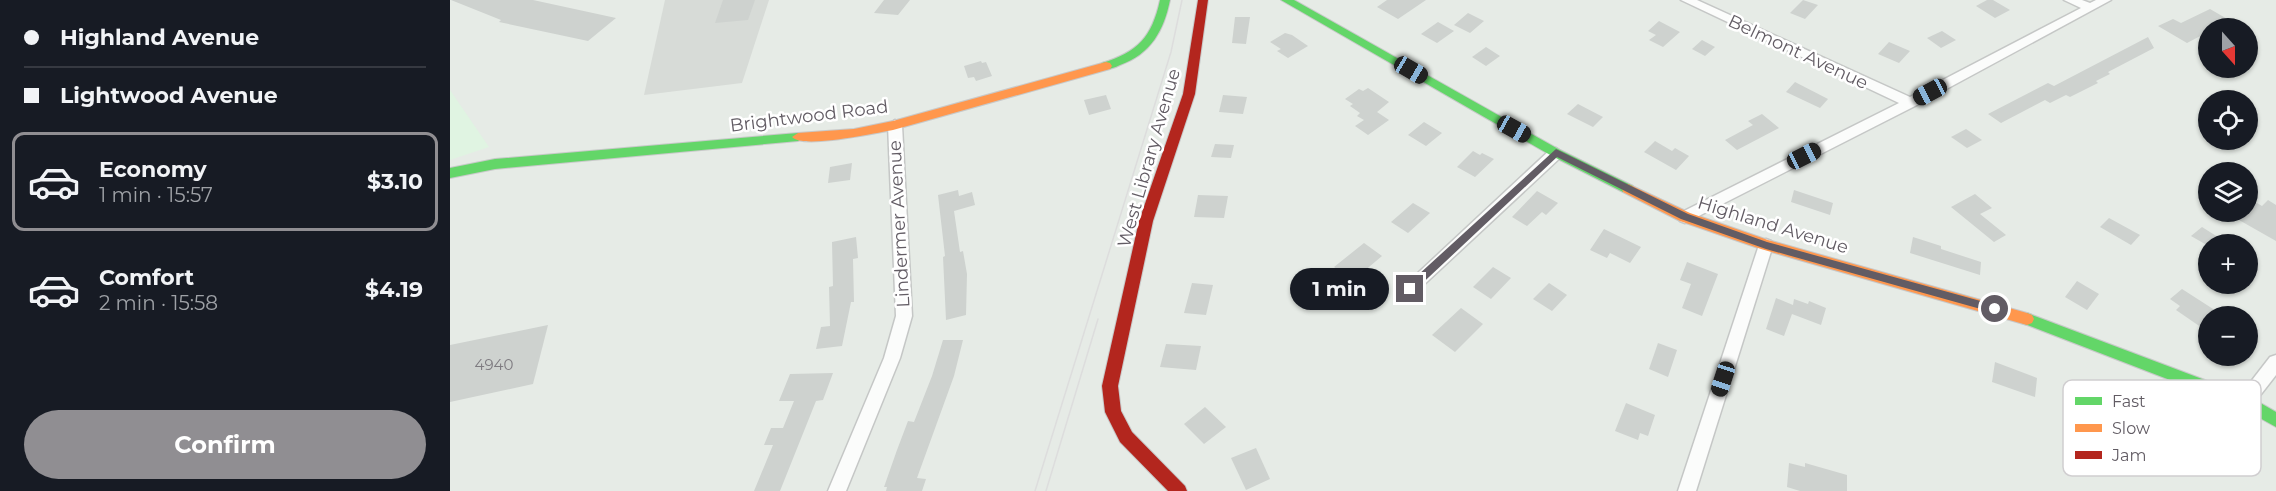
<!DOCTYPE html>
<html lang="en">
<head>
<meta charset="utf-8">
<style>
  :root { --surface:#171b24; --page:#20242c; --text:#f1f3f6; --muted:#9ea1a6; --line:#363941; --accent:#908e92 }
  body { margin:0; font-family:Montserrat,sans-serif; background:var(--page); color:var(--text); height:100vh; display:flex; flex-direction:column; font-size:22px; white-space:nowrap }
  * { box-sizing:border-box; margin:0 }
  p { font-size:20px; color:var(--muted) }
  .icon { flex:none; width:33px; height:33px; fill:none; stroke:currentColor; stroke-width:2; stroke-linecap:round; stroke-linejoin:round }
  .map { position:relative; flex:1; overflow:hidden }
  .side { display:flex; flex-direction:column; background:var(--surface); width:450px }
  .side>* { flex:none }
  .guide { display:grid; align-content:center; height:132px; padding:0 24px; background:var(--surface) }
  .needle { width:39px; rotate:159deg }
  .tools { position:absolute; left:1748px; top:18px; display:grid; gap:12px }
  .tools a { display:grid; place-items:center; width:60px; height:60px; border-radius:50%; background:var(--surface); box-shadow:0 2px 4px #0004; font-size:30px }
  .end { position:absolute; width:27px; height:27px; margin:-14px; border:8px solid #625c64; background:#fff; box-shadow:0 0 0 3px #fff }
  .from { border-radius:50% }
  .bubble { position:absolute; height:42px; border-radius:21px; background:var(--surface); box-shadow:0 2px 4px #0004; font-size:20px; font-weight:700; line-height:42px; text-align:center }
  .car { position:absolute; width:18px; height:36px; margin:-18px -9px; border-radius:8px; box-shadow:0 0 4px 2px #0007; background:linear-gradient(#222 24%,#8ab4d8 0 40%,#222 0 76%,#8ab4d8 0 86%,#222 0) }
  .guide b { display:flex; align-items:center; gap:21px; height:57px; font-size:22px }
  .guide b+b { border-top:2px solid var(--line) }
  .guide i { width:15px; height:15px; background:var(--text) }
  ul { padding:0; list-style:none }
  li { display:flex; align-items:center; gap:18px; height:99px; margin:0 12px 9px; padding:0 12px; border:3px solid transparent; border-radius:12px }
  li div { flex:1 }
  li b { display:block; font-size:22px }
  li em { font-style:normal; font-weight:700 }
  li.current { border-color:var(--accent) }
  li>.icon { width:54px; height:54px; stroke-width:1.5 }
  .cta { display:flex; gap:12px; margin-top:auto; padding:12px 24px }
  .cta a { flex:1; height:69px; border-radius:36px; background:var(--accent); color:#fff; font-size:24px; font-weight:700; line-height:69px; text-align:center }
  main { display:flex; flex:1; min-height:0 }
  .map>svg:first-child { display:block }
  .commercial { fill:#e0f4e2 }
  .industrial { fill:#d7dbd7 }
  .building { fill:#ced2cf }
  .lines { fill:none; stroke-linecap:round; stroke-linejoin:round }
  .street-casing { stroke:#c5c7c6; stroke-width:3 }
  .fast-casing { stroke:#c8c9c9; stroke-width:2 }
  .slow-casing { stroke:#c8c9c9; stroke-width:2 }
  .jam-casing { stroke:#c8c9c9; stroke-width:2 }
  .street { fill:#fbfcfb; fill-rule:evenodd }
  .fast { fill:#63d668; fill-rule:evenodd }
  .slow { fill:#ff974d; fill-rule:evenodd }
  .jam { fill:#b3261e; fill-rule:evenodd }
  .tram { stroke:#ddd; stroke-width:1.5 }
  .route { fill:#625c64 }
  .labels { text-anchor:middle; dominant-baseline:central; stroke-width:5; stroke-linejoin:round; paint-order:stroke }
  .number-label { font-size:15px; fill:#7e7b80 }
  .street-label { font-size:18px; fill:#625c64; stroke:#fff }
  .key { fill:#fff; stroke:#d0ced0; stroke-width:1.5 }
  .key-label { font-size:16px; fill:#625c64 }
</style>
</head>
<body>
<main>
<section class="side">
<div class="guide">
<b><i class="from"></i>Highland Avenue</b>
<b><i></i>Lightwood Avenue</b>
</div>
<ul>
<li class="current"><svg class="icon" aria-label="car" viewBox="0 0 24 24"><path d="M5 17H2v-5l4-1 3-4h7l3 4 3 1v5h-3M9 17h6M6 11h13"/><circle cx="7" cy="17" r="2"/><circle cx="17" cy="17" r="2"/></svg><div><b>Economy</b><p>1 min · 15:57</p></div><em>$3.10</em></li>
<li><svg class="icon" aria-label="car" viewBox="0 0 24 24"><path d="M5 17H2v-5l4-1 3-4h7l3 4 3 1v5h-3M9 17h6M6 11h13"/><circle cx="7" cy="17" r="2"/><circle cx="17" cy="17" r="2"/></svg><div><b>Comfort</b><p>2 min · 15:58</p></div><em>$4.19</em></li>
</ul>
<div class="cta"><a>Confirm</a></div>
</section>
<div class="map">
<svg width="1826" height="491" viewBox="0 0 1826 491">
  <rect width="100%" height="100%" fill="#e6ebe6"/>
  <polygon class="commercial" points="0,90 39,147 0,160"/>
  <polygon class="industrial" points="215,0 319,0 292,83 194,95"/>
  <g class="building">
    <polygon points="1,0 83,0 166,18 138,41 49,22 51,20"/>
    <polygon points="273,0 305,0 298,20 265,23"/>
    <polygon points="434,0 460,0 448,15 424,13"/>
    <polygon points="937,0 976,0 948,19 927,7"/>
    <polygon points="1353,0 1368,5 1355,19 1340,13"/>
    <polygon points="1537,0 1543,0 1560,10 1545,18 1526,6"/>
    <polygon points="1760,9 1779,20 1775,21 1787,28 1758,28 1758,32 1737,43 1708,26 1723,19 1731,23"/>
    <polygon points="1018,13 1034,21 1020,33 1004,25"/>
    <polygon points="785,17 800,17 796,44 782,43"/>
    <polygon points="1209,21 1230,32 1213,47 1199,40 1206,35 1198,31"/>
    <polygon points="988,22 1004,31 987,43 971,34"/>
    <polygon points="1492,31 1506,40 1491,48 1477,38"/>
    <polygon points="835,33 842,35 858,46 838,58 827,51 831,49 820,42"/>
    <polygon points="1698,37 1704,48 1658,72 1660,74 1646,81 1648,83 1620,97 1616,95 1600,103 1595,100 1551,123 1538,114 1598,83 1604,86"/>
    <polygon points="1252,40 1265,47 1255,56 1242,49"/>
    <polygon points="1439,42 1460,51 1449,63 1428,54"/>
    <polygon points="1036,47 1050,56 1036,66 1022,57"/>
    <polygon points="531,61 532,63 536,62 542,76 526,81 524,77 518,78 514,66"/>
    <polygon points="1345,82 1378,99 1370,108 1336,92"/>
    <polygon points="918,88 939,102 927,112 939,120 918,135 905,126 914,120 907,116 910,113 900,106 903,104 895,99 909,89 913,91"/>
    <polygon points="656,95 661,109 639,115 634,100"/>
    <polygon points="773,95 797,97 793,114 769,112"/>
    <polygon points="1128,104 1153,117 1143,127 1117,114"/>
    <polygon points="1312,114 1329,128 1287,150 1275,140 1303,125 1298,121"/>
    <polygon points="974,122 992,133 976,146 958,135"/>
    <polygon points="1516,129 1532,140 1517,148 1501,137"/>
    <polygon points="1205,141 1222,151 1225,148 1239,156 1226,170 1194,152"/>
    <polygon points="765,144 784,145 781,158 761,157"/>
    <polygon points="1023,151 1030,155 1032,153 1044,159 1025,177 1007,167"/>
    <polygon points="402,163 400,180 378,183 380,167"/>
    <polygon points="508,190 509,196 522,192 525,205 504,211 510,252 513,251 517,274 516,315 496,320 493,257 495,256 488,195"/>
    <polygon points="1344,190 1383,203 1380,215 1341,202"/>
    <polygon points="1087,191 1108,203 1096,215 1092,212 1077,226 1062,217"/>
    <polygon points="1525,194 1542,208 1530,214 1556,235 1544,242 1501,207"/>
    <polygon points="748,195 778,196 774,218 744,217"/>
    <polygon points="1818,200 1826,205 1826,241 1789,220 1807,203 1812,206"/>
    <polygon points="963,203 980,213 958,233 941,222"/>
    <polygon points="1659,218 1690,235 1681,245 1650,227"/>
    <polygon points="1752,227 1779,244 1755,244 1741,236"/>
    <polygon points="1154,229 1191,247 1180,263 1160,253 1157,258 1140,250"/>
    <polygon points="406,237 408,258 403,259 404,302 401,302 392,346 366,349 371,327 380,326 379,287 383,286 382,242"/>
    <polygon points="1463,237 1491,246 1491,249 1531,262 1530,275 1460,253"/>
    <polygon points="914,243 932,256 913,272 917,274 900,289 884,276 890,271 884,267"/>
    <polygon points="1237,262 1268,274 1252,316 1232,308 1241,284 1230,280"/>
    <polygon points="1043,267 1061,278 1041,299 1023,287"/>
    <polygon points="1627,281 1649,294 1637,310 1615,297"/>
    <polygon points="742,283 763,285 756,315 734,313"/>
    <polygon points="1099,283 1117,295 1102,311 1083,299"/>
    <polygon points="1732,289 1774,316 1758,316 1758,332 1726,310 1730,306 1720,299"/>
    <polygon points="1326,298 1343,305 1344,299 1358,304 1359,301 1376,308 1371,325 1342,314 1334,336 1316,329"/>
    <polygon points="1011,308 1033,324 1005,352 982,335"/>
    <polygon points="98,325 83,384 0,402 0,345"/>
    <polygon points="493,340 513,340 504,376 467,478 476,479 472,491 436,491 437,487 434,487 447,450 458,421 464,422 482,376"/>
    <polygon points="1208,343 1227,350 1218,377 1199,369"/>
    <polygon points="716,344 751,346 746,370 710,367"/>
    <polygon points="1545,362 1587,378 1585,397 1542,382"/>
    <polygon points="383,373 373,400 366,401 330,491 304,491 323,445 314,445 321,428 333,428 344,401 329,401 340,374"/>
    <polygon points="1176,403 1205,415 1198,436 1190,433 1188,440 1165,431"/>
    <polygon points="755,407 776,427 754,444 734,424"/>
    <polygon points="806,448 820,479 796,490 781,458"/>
    <polygon points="1339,463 1355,467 1355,463 1397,475 1397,491 1350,491 1337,487"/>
  </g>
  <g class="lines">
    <g class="street-casing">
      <g id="street">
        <polygon points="1231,0 1247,0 1460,97 1631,8 1614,0 1632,0 1640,3 1646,0 1661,0 1465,106 1235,223 1230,221 1228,217 1230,213 1449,103"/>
        <polygon points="445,120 452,125 462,316 450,358 396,491 378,491 434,358 446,316 438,125"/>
        <polygon points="1106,148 1113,153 1111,157 965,293 960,295 955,293 952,289 955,285 1101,149"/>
        <polygon points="1316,239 1321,241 1323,245 1246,491 1228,491 1309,245 1311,241"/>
        <polygon points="1826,355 1826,375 1801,407 1795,409 1789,407 1787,402 1789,397 1820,357"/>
      </g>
    </g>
    <g class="fast-casing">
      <g id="fast">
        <path d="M710,0h10c-6,30 -19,54 -50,65 -6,3 -12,5 -18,4l-2,-3 2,-3c36,-11 50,-26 58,-63z"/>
        <polygon points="831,0 844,0 1110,150 1183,186 1184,189 1183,192 1173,192 1102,156"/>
        <polygon points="348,133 354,137 348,141 45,169 0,178 0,168 45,159"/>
        <polygon points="1577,313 1800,397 1826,412 1826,427 1790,407 1572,323 1570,319 1572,315"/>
      </g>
    </g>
    <g class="slow-casing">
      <g id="slow">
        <path d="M656,62l4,1 2,3 -2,3 -217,61c-17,3 -91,19 -101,7l6,-4 56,-4 39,-8z"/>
        <polygon points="1178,184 1240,213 1318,240 1577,313 1582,315 1584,319 1582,323 1577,325 1311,249 1230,221 1173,192 1172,189"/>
      </g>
    </g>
    <g class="jam-casing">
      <polygon id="jam" points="748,0 758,0 745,94 703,221 668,386 671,411 682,432 735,486 737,491 718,491 670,442 655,412 652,386 689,221 733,94"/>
    </g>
    <use href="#street" class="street"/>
    <use href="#fast" class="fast"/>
    <use href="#slow" class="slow"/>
    <use href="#jam" class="jam"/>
    <g class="tram">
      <polyline points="585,491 721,52 732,0"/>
      <polyline points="596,491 648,319"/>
    </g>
  </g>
  <polygon class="route" points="1106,149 1238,214 1317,242 1545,305 1550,309 1545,313 1316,249 1231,219 1107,157 963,292 956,292 956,286"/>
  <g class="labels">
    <g class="number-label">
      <text x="44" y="364">4940</text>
    </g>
    <g class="street-label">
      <text transform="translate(1348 52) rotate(25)">Belmont Avenue</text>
      <text transform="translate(359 116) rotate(-7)">Brightwood Road</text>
      <text transform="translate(699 158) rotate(-74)">West Library Avenue</text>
      <text transform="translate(449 224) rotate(-93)">Lindermer Avenue</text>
      <text transform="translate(1323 225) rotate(17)">Highland Avenue</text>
    </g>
  </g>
  <rect x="1613" y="380" width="198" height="96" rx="9" class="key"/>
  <rect x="1625" y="397" width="27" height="8" fill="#63d668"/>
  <rect x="1625" y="424" width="27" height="8" fill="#ff974d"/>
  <rect x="1625" y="451" width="27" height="8" fill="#b3261e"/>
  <g class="key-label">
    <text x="1662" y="407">Fast</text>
    <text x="1662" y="434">Slow</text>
    <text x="1662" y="461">Jam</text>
  </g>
</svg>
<div class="tools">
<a><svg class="needle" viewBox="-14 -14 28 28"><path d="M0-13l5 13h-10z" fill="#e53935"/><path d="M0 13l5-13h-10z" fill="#9ea1a6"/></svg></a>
<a><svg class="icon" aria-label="locate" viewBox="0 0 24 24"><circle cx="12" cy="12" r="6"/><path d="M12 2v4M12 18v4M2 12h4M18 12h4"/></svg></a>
<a><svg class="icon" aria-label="layers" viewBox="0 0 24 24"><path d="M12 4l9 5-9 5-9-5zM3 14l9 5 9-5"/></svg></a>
<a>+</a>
<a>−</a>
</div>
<i class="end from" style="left:1545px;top:309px"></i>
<i class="end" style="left:960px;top:289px"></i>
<div class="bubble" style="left:840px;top:268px;width:99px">1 min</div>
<i class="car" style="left:961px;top:70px;rotate:120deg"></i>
<i class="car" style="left:1480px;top:92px;rotate:242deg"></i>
<i class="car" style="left:1064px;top:129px;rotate:119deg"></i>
<i class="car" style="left:1354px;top:156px;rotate:63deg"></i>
<i class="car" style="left:1273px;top:379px;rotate:198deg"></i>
</div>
</main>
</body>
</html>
